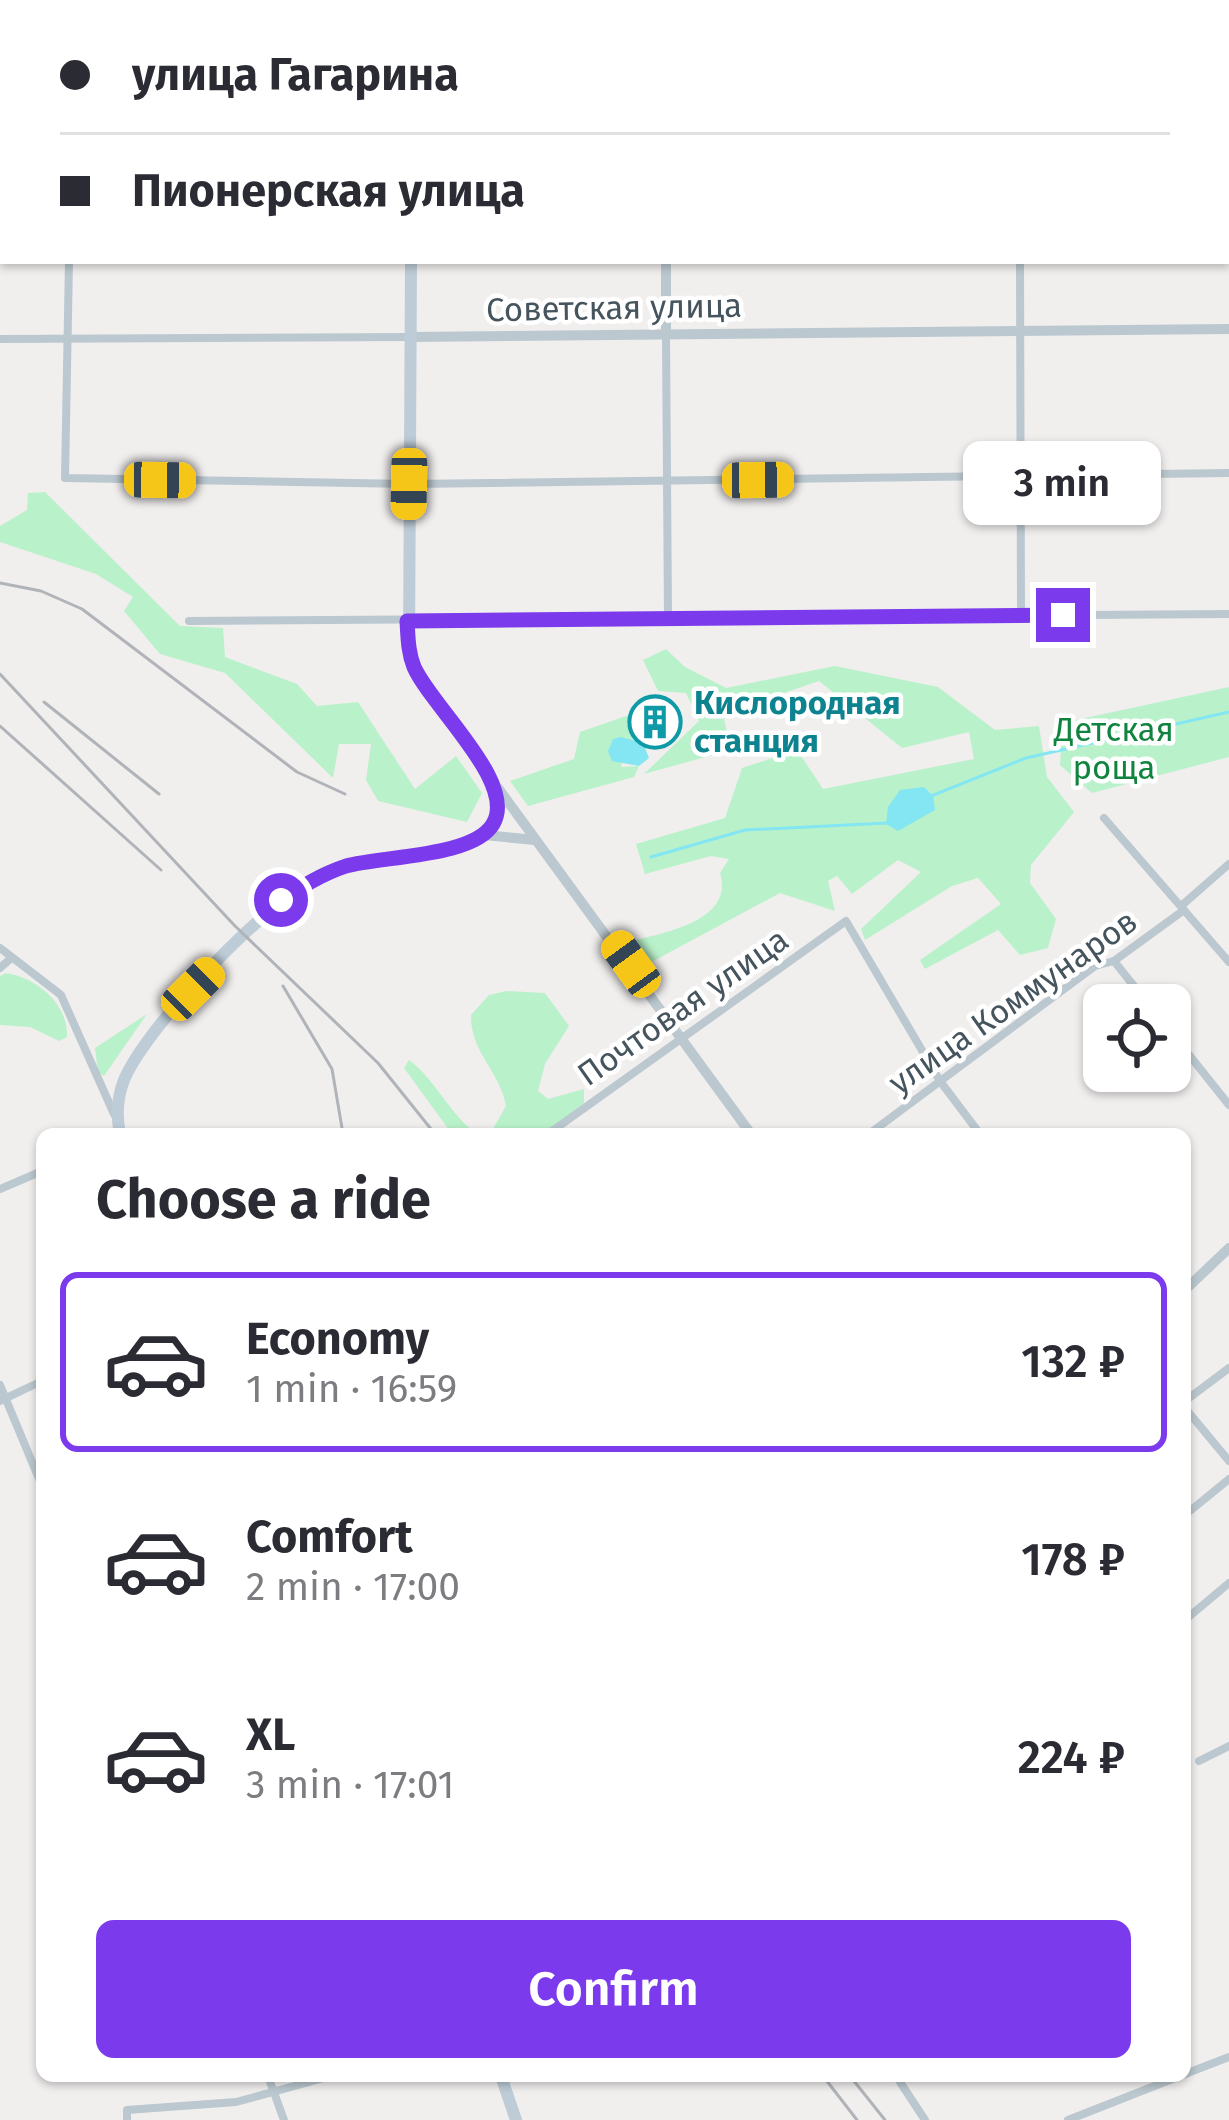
<!DOCTYPE html>
<html lang="en">
<head>
<meta charset="utf-8">
<style>
  :root { --surface:#fff; --page:#f7f7f7; --text:#2b2b33; --muted:#7c7c81; --line:#e1e1e2; --accent:#7c3aed }
  body { margin:0; font-family:"Fira Sans",sans-serif; background:var(--page); color:var(--text); height:100vh; display:flex; flex-direction:column; font-size:45px; white-space:nowrap }
  * { box-sizing:border-box; margin:0 }
  p { font-size:39px; color:var(--muted) }
  .icon { flex:none; width:66px; height:66px; fill:none; stroke:currentColor; stroke-width:2; stroke-linecap:round; stroke-linejoin:round }
  .map { position:relative; flex:1; overflow:hidden }
  .details { position:absolute; left:36px; top:1128px; width:1155px; height:954px; display:flex; flex-direction:column; background:var(--surface); border-radius:18px; box-shadow:0 3px 9px #0004 }
  .details>* { flex:none }
  .banner { position:absolute; left:0px; top:0px; width:1230px; height:264px; box-shadow:0 3px 9px #0004; display:grid; align-content:center; height:264px; padding:0 60px; background:var(--surface) }
  .fabs { position:absolute; left:1083px; top:984px; display:grid; gap:24px }
  .fabs a { display:grid; place-items:center; width:108px; height:108px; border-radius:18px; background:var(--surface); box-shadow:0 3px 9px #0004; font-size:60px }
  .end { position:absolute; width:54px; height:54px; margin:-27px; border:15px solid #7c3aed; background:#fff; box-shadow:0 0 0 6px #fff }
  .from { border-radius:50% }
  .bubble { position:absolute; height:84px; border-radius:18px; background:var(--surface); box-shadow:0 3px 9px #0004; font-size:39px; font-weight:600; line-height:84px; text-align:center }
  .car { position:absolute; width:36px; height:72px; margin:-36px -18px; border-radius:15px; box-shadow:0 0 9px 3px #0007; background:linear-gradient(#f5c518 24%,#345 0 40%,#f5c518 0 76%,#345 0 86%,#f5c518 0) }
  .banner b { display:flex; align-items:center; gap:42px; height:114px; font-size:45px }
  .banner b+b { border-top:3px solid var(--line) }
  .banner i { width:30px; height:30px; background:var(--text) }
  ul { padding:0; list-style:none }
  li { display:flex; align-items:center; gap:36px; height:180px; margin:0 24px 18px; padding:0 36px; border:6px solid transparent; border-radius:18px }
  li div { flex:1 }
  li b { display:block; font-size:45px }
  li em { font-style:normal; font-weight:600 }
  li.active { border-color:var(--accent) }
  li>.icon { width:108px; height:108px; stroke-width:1.5 }
  h2 { padding:0 60px; font-size:54px; line-height:144px }
  .button { display:flex; gap:24px; margin-top:auto; padding:24px 60px }
  .button a { flex:1; height:138px; border-radius:18px; background:var(--accent); color:#fff; font-size:48px; font-weight:600; line-height:138px; text-align:center }
  .map>svg:first-child { display:block }
  .green { fill:#b9f2ca }
  .water { fill:#83e6f2 }
  .lines { fill:none; stroke-linecap:round; stroke-linejoin:round }
  .stream { stroke:#83e6f2; stroke-width:3 }
  .minor { stroke:#bbc8cf; stroke-width:8 }
  .tertiary { stroke:#bbc8cf; stroke-width:10 }
  .secondary { stroke:#bdccd7; stroke-width:12 }
  .rail { stroke:#b0b4b9; stroke-width:3 }
  .route { stroke:#7c3aed; stroke-width:15 }
  .labels { text-anchor:middle; dominant-baseline:central; stroke-width:9; stroke-linejoin:round; paint-order:stroke }
  .street-label { font-size:33px; fill:#45545d; stroke:#fff }
  .culture-label { font-size:33px; font-weight:bold; fill:#0d838f; stroke:#fff; text-anchor:start }
  .park-label { font-size:33px; fill:#10843f; stroke:#fff }
</style>
</head>
<body>
<div class="map">
<svg width="1229" height="2120" viewBox="0 0 1229 2120">
  <rect width="100%" height="100%" fill="#f1eeee"/>
  <g class="green">
    <polygon points="45,492 180,626 223,628 225,657 297,684 317,706 358,702 415,789 456,756 482,793 467,822 378,801 366,780 371,744 339,744 333,778 225,673 160,654 124,611 133,597 96,574 0,542 0,526 27,510 28,493"/>
    <path d="M666,649l19,18 41,21 109,-22 103,21 57,43 44,-4 8,51 27,35 -43,53 -1,18 26,36 -8,29 -28,7 -22,-25 -73,39 -5,-9 81,-56 -23,-26 -26,8 -87,54 -4,-11 60,-57 -23,-12 -46,34 -15,-18 -9,5 7,30 -55,-18 -134,72 -14,-24c34,-9 102,-20 88,-68l9,-14 -18,-3 -66,18 -9,-30 89,-26 17,-50 55,-18 26,39 151,-30 -5,-27 -67,16 -83,-67 -96,33 8,36 -87,24 55,-53 -13,-28 -28,-2 -15,-31z"/>
    <polygon points="1229,687 1229,757 1092,793 1060,765 1062,723"/>
    <polygon points="626,716 647,738 649,748 629,742 621,767 639,766 634,777 528,806 510,781 574,759 580,732"/>
    <path d="M6,973c31,5 62,30 61,64l-8,4 -29,-14 -30,-2v-49z"/>
    <path d="M507,991l38,2 24,33 -24,38 -7,27 10,8 36,-10v14l-40,31h-54l16,-28c-6,-35 -36,-54 -35,-91l18,-20z"/>
    <polygon points="147,1014 104,1076 98,1072 95,1048"/>
    <path d="M409,1060c27,20 40,54 68,74h-25l-48,-66z"/>
  </g>
  <g class="water">
    <polygon points="621,737 643,743 649,758 639,766 612,761 608,751 613,739"/>
    <polygon points="924,787 933,796 935,810 898,831 886,824 888,807 900,790"/>
  </g>
  <g class="lines">
    <g class="stream">
      <polyline points="931,796 1026,758 1229,712"/>
      <polyline points="651,857 745,830 887,823"/>
    </g>
    <g class="minor">
      <polyline points="1022,0 1022,3"/>
      <polyline points="68,3 68,0"/>
      <polyline points="69,261 65,478 409,484 1229,473"/>
      <polyline points="1020,261 1021,616"/>
      <polyline points="666,335 668,617"/>
      <polyline points="0,339 410,337"/>
      <polyline points="189,621 1229,614"/>
      <polyline points="1104,818 1229,962"/>
      <polyline points="1181,906 1229,864"/>
      <polyline points="0,948 61,995 114,1114"/>
      <polyline points="1114,961 1149,1005"/>
      <polyline points="0,968 10,959"/>
      <polyline points="1170,1031 1229,1105"/>
      <polyline points="548,1134 846,921 940,1081 980,1134"/>
      <polyline points="869,1134 1095,966 1114,961 1184,910"/>
      <polyline points="0,1189 42,1171"/>
      <polyline points="0,1385 42,1486"/>
      <polyline points="0,1401 42,1381"/>
      <polyline points="1185,1401 1229,1368"/>
      <polyline points="1185,1408 1229,1461"/>
      <polyline points="1185,1515 1229,1479"/>
      <polyline points="1185,1620 1229,1583"/>
      <polyline points="1199,1761 1229,1746"/>
      <polyline points="1185,2074 1229,2057"/>
      <polyline points="268,2076 284,2120"/>
      <polyline points="900,2082 925,2120"/>
      <polyline points="127,2120 127,2110 236,2102 331,2076"/>
      <polyline points="1068,2120 1180,2076"/>
    </g>
    <g class="tertiary">
      <polyline points="667,3 667,0"/>
      <polyline points="1227,138 1229,138"/>
      <polyline points="0,144 3,144"/>
      <polyline points="666,335 666,261"/>
      <polyline points="410,337 1229,329"/>
      <polyline points="498,788 751,1134"/>
      <polyline points="484,835 535,840"/>
      <polyline points="1185,1290 1229,1248"/>
    </g>
    <g class="secondary">
      <polyline points="414,3 414,0"/>
      <path d="M120,1134c-4,-19 -3,-36 4,-54 23,-55 149,-186 203,-208 42,-16 165,-12 172,-63 5,-42 -77,-111 -90,-157l2,-391"/>
      <polyline points="501,2076 516,2120"/>
    </g>
    <g class="rail">
      <polyline points="0,583 41,591 82,609 297,772 345,794"/>
      <polyline points="0,674 235,926 378,1063 435,1134"/>
      <polyline points="44,702 159,794"/>
      <polyline points="0,726 161,870"/>
      <polyline points="283,986 332,1069 343,1134"/>
      <polyline points="823,2076 857,2120"/>
      <polyline points="850,2076 885,2120"/>
    </g>
  </g>
  <g class="lines">
    <path class="route" d="M281,900c22,-14 41,-26 65,-34 37,-10 128,-9 147,-42 25,-41 -62,-118 -79,-157 -6,-15 -6,-30 -7,-46l656,-6"/>
  </g>
  <defs>
    <g id="building-ring" transform="scale(2.7)"><circle r="9.5" fill="#fff" stroke="#0f9aa8" stroke-width="1.5"/><path d="M-4-6H4V6H1V3H-1V6H-4ZM-2.5-4.3h1.7v1.8h-1.7ZM.8-4.3h1.7v1.8H.8ZM-2.5-1h1.7V.8h-1.7ZM.8-1h1.7V.8H.8Z" fill="#0f9aa8"/></g>
  </defs>
  <g fill-rule="evenodd">
    <use href="#building-ring" x="655" y="722"/>
  </g>
  <g class="labels">
    <g class="street-label">
      <text transform="translate(614 308) rotate(-1)">Советская улица</text>
      <text transform="translate(1013 1002) rotate(-35)">улица Коммунаров</text>
      <text transform="translate(683 1007) rotate(-35)">Почтовая улица</text>
    </g>
    <g class="culture-label">
      <text x="694" y="703">Кислородная<tspan x="694" dy="38">станция</tspan></text>
    </g>
    <g class="park-label">
      <text x="1114" y="730">Детская<tspan x="1114" dy="38">роща</tspan></text>
    </g>
  </g>
</svg>
<div class="fabs">
<a><svg class="icon" aria-label="locate" viewBox="0 0 24 24"><circle cx="12" cy="12" r="6"/><path d="M12 2v4M12 18v4M2 12h4M18 12h4"/></svg></a>
</div>
<i class="end from" style="left:281px;top:900px"></i>
<i class="end" style="left:1063px;top:615px"></i>
<div class="bubble" style="left:963px;top:441px;width:198px">3 min</div>
<i class="car" style="left:160px;top:480px;rotate:91deg"></i>
<i class="car" style="left:758px;top:480px;rotate:89deg"></i>
<i class="car" style="left:409px;top:484px;rotate:181deg"></i>
<i class="car" style="left:631px;top:964px;rotate:324deg"></i>
<i class="car" style="left:193px;top:989px;rotate:45deg"></i>
<div class="banner">
<b><i class="from"></i>улица Гагарина</b>
<b><i></i>Пионерская улица</b>
</div>
<section class="details">
<h2>Choose a ride</h2>
<ul>
<li class="active"><svg class="icon" aria-label="car" viewBox="0 0 24 24"><path d="M5 17H2v-5l4-1 3-4h7l3 4 3 1v5h-3M9 17h6M6 11h13"/><circle cx="7" cy="17" r="2"/><circle cx="17" cy="17" r="2"/></svg><div><b>Economy</b><p>1 min · 16:59</p></div><em>132 ₽</em></li>
<li><svg class="icon" aria-label="car" viewBox="0 0 24 24"><path d="M5 17H2v-5l4-1 3-4h7l3 4 3 1v5h-3M9 17h6M6 11h13"/><circle cx="7" cy="17" r="2"/><circle cx="17" cy="17" r="2"/></svg><div><b>Comfort</b><p>2 min · 17:00</p></div><em>178 ₽</em></li>
<li><svg class="icon" aria-label="car" viewBox="0 0 24 24"><path d="M5 17H2v-5l4-1 3-4h7l3 4 3 1v5h-3M9 17h6M6 11h13"/><circle cx="7" cy="17" r="2"/><circle cx="17" cy="17" r="2"/></svg><div><b>XL</b><p>3 min · 17:01</p></div><em>224 ₽</em></li>
</ul>
<div class="button"><a>Confirm</a></div>
</section>
</div>
</body>
</html>
